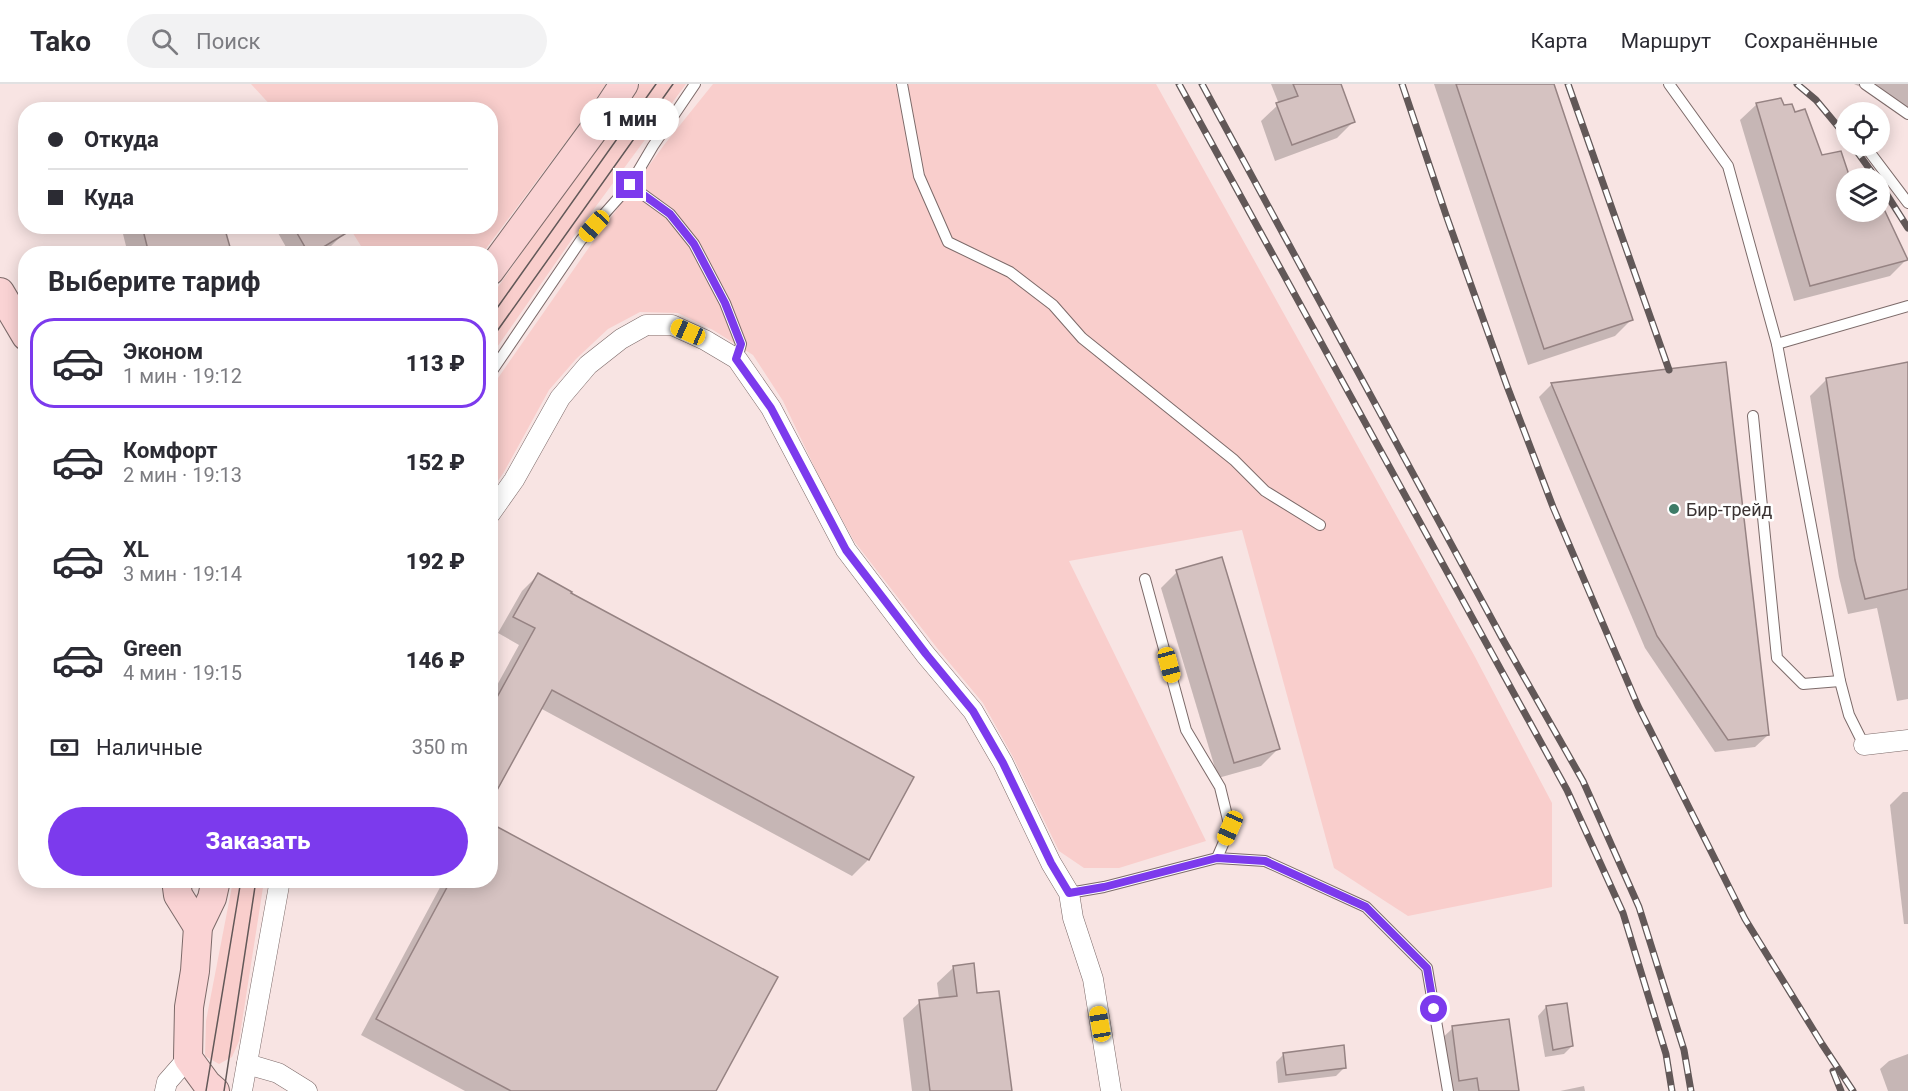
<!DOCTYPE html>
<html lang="ru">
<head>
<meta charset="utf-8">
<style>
  :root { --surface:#fff; --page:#f2f2f3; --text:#2b2b33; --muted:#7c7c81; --line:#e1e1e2; --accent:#7c3aed }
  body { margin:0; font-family:Roboto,sans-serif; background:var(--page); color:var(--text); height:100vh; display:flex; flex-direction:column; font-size:22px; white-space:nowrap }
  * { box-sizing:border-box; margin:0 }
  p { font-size:20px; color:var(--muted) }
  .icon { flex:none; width:33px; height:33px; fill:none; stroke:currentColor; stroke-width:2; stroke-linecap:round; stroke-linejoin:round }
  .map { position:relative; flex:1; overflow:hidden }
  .panel { position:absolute; left:18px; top:162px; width:480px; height:642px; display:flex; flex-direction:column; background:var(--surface); border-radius:24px; box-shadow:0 3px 15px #0003 }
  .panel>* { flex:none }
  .guide { position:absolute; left:18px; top:18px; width:480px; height:132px; border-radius:24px; box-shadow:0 3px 15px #0003; display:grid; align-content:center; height:132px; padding:0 30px; background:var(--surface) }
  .tools { position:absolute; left:1836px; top:18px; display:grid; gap:12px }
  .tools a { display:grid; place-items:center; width:54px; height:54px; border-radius:50%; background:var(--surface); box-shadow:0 3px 15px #0003; font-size:30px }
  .end { position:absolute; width:27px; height:27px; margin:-14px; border:8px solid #7c3aed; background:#fff; box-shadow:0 0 0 3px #fff }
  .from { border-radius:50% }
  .bubble { position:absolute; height:42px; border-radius:21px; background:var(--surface); box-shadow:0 3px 15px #0003; font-size:20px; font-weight:800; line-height:42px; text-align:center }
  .car { position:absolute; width:18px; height:36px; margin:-18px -9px; border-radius:8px; box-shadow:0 0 4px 2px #0007; background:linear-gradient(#f5c518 24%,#345 0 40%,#f5c518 0 76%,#345 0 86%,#f5c518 0) }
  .guide b { display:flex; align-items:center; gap:21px; height:57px; font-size:22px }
  .guide b+b { border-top:2px solid var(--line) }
  .guide i { width:15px; height:15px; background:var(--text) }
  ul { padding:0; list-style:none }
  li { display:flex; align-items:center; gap:18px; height:90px; margin:0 12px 9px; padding:0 18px; border:3px solid transparent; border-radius:24px }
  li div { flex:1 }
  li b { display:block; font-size:22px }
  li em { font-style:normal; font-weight:800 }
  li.selected { border-color:var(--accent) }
  li>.icon { width:54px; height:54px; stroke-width:1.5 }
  h2 { padding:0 30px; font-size:27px; line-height:72px }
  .pay { display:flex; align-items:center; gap:15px; height:66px; padding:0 30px; font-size:22px }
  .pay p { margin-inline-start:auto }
  .action { display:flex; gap:12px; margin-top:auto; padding:12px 30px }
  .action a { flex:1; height:69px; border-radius:36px; background:var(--accent); color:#fff; font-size:24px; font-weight:800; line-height:69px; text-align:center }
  header { display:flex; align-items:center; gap:36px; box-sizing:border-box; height:84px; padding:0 30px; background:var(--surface); border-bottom:2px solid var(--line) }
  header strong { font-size:28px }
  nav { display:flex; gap:33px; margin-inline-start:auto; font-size:21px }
  .search { width:420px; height:54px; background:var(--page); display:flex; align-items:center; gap:15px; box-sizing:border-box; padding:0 21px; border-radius:33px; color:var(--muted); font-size:22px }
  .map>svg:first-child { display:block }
  .green { fill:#f9cecc }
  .shadow { fill:#0003 }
  .building { fill:#d5c2c1; stroke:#968383; stroke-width:1.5 }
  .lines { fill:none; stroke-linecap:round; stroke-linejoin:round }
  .lane-casing { stroke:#7c6a69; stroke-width:12 }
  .street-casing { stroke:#7c6a69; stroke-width:21 }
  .secondary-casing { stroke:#7c6a69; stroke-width:30 }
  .lane { stroke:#fff; stroke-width:10 }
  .street { stroke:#fff; stroke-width:20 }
  .secondary { stroke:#fad3d4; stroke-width:28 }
  .tram { stroke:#625858; stroke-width:1.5 }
  .rail-casing { stroke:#625858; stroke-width:7 }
  .rail { stroke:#fff; stroke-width:4.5; stroke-dasharray:14; stroke-linecap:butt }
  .route { stroke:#7c3aed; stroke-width:8 }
  .poi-dot { fill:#3d7b67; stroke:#fff; stroke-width:2 }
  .labels { text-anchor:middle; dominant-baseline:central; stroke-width:5; stroke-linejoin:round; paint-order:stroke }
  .poi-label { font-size:18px; fill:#3b3333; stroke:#fff; text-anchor:start }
</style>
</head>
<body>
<header>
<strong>Tako</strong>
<div class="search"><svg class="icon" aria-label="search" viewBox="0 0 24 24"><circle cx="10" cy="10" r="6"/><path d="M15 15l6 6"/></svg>Поиск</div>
<nav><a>Карта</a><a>Маршрут</a><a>Сохранённые</a></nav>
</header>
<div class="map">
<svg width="1908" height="1007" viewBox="0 0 1908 1007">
  <rect width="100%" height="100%" fill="#f8e4e3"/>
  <g class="green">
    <polygon points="251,0 606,0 580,39 482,170 351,169 361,162 349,143 490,142 490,26 274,25"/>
    <polygon points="640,0 686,0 577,148 491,272 491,213"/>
    <polygon points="713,0 1156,0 1474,571 1552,719 1552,803 1408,832 1334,784 1242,446 1069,477 1206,757 1119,784 1084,784 1059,767 1013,673 983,619 937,564 854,457 822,399 783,317 753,271 713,246 678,229 640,228 608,245 576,275 549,306 504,388 491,407 491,304 590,162 664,61"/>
    <polygon points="233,797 264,797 239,957 232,973 219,980 205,972 206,937"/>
  </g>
  <g class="shadow">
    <polygon points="1271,0 1339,0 1353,38 1337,54 1275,77 1261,37 1279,20"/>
    <polygon points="1434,0 1553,0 1631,236 1615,252 1528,281"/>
    <polygon points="1854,0 1908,0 1908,25"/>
    <polygon points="1757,20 1782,23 1821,72 1840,69 1848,94 1846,94 1846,128 1859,128 1860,131 1872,128 1880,128 1880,125 1882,124 1906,176 1890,192 1794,217 1740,36"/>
    <polygon points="121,142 222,142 230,170 128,170"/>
    <polygon points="274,142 338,142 343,150 331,162 336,170 290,170"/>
    <polygon points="1725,280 1768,651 1755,663 1715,668 1645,564 1539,313 1551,301"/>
    <polygon points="1908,280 1908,615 1897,617 1877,524 1848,530 1839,493 1810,312 1826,296"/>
    <polygon points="1177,488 1278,665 1261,682 1218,694 1161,504"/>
    <polygon points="538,491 912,694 868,776 852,792 540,624 490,715 490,614 519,561 498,549 522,507"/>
    <polygon points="1903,708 1908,708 1908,840 1904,840 1890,721"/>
    <polygon points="444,796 490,796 714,1007 465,1007 361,951"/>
    <polygon points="954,883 976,911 1010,1007 912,1007 903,934 920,918 939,915 937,899"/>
    <polygon points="1546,923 1572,962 1564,970 1545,973 1538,932"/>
    <polygon points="1453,944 1518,1007 1447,1007 1440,956"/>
    <polygon points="1284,970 1345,983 1336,992 1278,999 1276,978"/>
    <polygon points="1908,970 1908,1007 1888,1007 1880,985 1889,977"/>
    <polygon points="1584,1002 1585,1007 1560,1007"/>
  </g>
  <g class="building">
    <polygon points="1293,0 1341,0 1355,38 1292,61 1276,19 1298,12"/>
    <polygon points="1456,0 1554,0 1633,236 1544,265"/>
    <polygon points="1781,14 1784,21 1792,20 1795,28 1805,25 1822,71 1841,67 1850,94 1846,94 1846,128 1860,128 1861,129 1880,128 1880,123 1883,123 1908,176 1810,202 1756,19"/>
    <polygon points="142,142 224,142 232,170 149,170"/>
    <polygon points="293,142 358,142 312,170 309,170"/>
    <polygon points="1726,278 1769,651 1728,656 1657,552 1551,299"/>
    <polygon points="1908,278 1908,505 1865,515 1855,476 1826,294"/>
    <polygon points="1222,473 1280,665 1234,679 1176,486"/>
    <polygon points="538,489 572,508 571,509 914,693 869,776 552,606 490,719 490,626 535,544 513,533"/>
    <polygon points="490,739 778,893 716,1007 511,1007 376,935 451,796 490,796"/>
    <polygon points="974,879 977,909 999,907 1012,1007 930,1007 919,916 957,912 953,882"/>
    <polygon points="1567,919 1573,962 1553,966 1546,922"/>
    <polygon points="1509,935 1519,1007 1479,1007 1477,994 1459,997 1452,942"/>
    <polygon points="1344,961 1346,984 1286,991 1283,969"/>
  </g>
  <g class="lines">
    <g class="lane-casing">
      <g id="lane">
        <polyline points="902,0 919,92 948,158 1010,188 1053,221 1082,254 1234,376 1265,407 1320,441"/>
        <polyline points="1669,0 1728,82 1777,260"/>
        <polyline points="1865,0 1908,30"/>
        <polyline points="1865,62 1908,119"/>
        <polyline points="630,101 670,130 694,160 725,219 741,260 737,275"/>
        <polyline points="490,290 581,156 630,101 653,62 695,0"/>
        <polyline points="1753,332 1777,574 1803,600 1840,597"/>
        <polyline points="1145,495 1186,646 1220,703 1230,744 1217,774"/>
        <polyline points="1864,661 1849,631 1840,597 1777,260 1908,222"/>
        <polyline points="1069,809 1104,803 1217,774 1265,777 1366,823 1427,884 1448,1007"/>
      </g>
    </g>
    <g class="street-casing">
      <g id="street">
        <polyline points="490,430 514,396 560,314 588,281 621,255 646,241 672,241 705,256 737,275 771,324 846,466 925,570 973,627 1003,679 1051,779 1069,809 1073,834 1093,895 1111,1007"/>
        <polyline points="1864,661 1908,656"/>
        <polyline points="247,980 278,989 307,1007"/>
        <polyline points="165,1007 167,998 188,974"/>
        <polyline points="242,1007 280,796"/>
      </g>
    </g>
    <g class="secondary-casing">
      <g id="secondary">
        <polyline points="490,187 595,44 624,0"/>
        <polyline points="0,208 26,252"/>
        <polyline points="176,796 178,811 198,843"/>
        <polyline points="215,1007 207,1000 188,974 189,923 195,887 198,843 212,814 216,796"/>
      </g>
    </g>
    <use href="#lane" class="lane"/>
    <use href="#street" class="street"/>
    <use href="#secondary" class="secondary"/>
    <g class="tram">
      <polyline points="490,234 656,0"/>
      <polyline points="490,257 673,0"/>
      <polyline points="206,1007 241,796"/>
      <polyline points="224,1007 256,796"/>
    </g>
    <g class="rail-casing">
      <g id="rail">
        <polyline points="1179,0 1567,706 1623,829 1666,970 1672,1007"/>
        <polyline points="1202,0 1502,554 1583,697 1639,823 1684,966 1691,1007"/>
        <polyline points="1402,0 1446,131 1507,302 1553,423 1638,622 1745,835 1822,960 1853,1007"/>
        <polyline points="1568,0 1669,286"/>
        <polyline points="1797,0 1816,16 1846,52"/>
        <polyline points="1853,62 1876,94"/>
        <polyline points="1880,100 1908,144"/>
        <polyline points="1833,987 1841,1007"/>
      </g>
    </g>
    <use href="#rail" class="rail"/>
  </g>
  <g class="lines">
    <polyline class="route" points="630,101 670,130 694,160 725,219 741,260 736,275 771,324 846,466 926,570 973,627 1003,679 1051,779 1069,809 1104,803 1217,774 1265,777 1366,823 1427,884 1434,925"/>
  </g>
  <circle class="poi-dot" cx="1674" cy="425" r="6"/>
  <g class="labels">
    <g class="poi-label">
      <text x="1686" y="425">Бир-трейд</text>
    </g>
  </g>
</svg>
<div class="tools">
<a><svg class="icon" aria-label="locate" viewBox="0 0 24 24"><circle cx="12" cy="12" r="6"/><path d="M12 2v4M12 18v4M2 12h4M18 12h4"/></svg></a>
<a><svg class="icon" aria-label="layers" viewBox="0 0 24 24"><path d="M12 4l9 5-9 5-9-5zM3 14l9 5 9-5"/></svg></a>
</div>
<i class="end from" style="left:1434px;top:925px"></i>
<i class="end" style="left:630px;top:101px"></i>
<div class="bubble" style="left:580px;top:14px;width:99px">1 мин</div>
<i class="car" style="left:594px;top:142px;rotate:222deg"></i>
<i class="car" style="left:688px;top:248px;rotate:294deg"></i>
<i class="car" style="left:1169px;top:581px;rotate:165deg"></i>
<i class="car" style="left:1230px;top:744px;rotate:204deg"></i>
<i class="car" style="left:1100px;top:940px;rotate:350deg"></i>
<div class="guide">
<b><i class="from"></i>Откуда</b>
<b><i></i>Куда</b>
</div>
<section class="panel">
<h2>Выберите тариф</h2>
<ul>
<li class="selected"><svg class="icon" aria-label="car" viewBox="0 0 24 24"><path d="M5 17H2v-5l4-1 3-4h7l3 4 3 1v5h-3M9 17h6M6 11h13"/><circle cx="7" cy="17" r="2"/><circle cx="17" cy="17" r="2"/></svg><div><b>Эконом</b><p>1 мин · 19:12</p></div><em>113 ₽</em></li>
<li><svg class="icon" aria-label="car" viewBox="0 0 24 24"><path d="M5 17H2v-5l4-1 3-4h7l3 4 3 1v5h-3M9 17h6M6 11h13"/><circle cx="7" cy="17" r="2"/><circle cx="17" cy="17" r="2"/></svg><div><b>Комфорт</b><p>2 мин · 19:13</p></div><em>152 ₽</em></li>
<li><svg class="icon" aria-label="car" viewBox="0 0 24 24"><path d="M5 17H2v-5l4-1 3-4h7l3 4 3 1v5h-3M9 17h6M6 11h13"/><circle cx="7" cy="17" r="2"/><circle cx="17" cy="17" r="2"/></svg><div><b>XL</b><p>3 мин · 19:14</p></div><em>192 ₽</em></li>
<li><svg class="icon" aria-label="car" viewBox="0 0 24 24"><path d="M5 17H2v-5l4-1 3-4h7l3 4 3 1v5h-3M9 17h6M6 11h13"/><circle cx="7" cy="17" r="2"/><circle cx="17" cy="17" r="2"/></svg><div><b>Green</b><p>4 мин · 19:15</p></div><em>146 ₽</em></li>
</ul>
<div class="pay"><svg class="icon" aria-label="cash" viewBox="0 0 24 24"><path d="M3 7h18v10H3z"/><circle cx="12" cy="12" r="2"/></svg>Наличные<p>350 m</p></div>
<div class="action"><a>Заказать</a></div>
</section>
</div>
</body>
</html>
